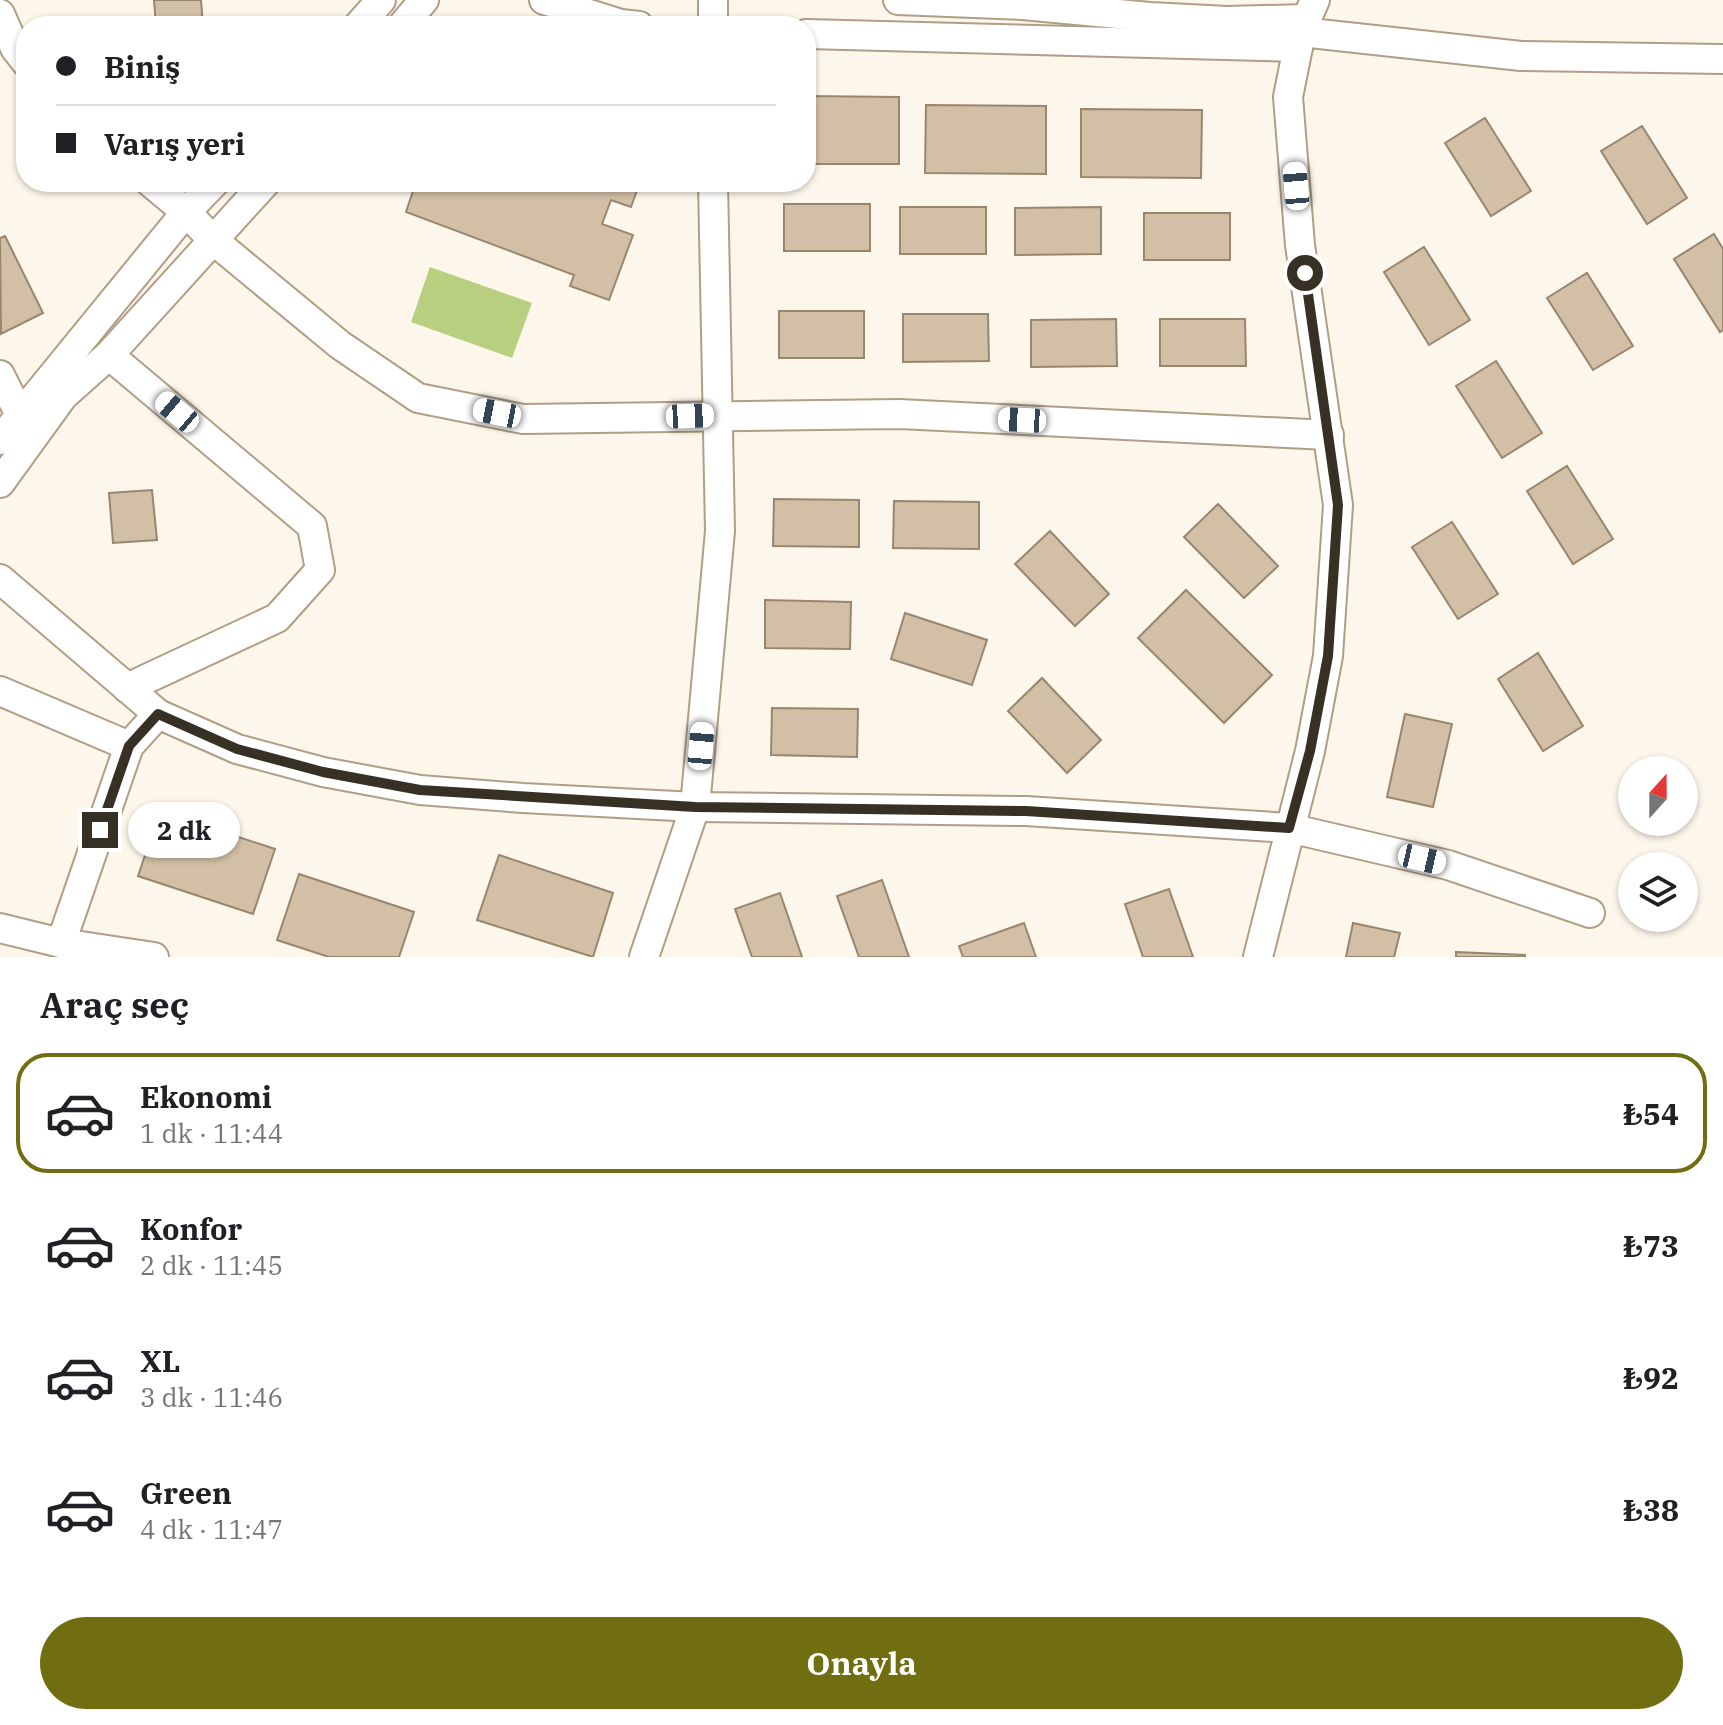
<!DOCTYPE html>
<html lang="tr">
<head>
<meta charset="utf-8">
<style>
  :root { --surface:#fff; --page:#f6f6f6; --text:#202124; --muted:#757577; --line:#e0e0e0; --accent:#706e10 }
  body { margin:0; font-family:"IBM Plex Serif",serif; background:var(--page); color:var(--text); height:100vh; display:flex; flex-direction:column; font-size:30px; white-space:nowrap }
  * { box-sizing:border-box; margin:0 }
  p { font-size:26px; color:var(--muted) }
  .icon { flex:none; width:44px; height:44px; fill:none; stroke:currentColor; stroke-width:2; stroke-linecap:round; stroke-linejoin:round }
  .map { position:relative; height:957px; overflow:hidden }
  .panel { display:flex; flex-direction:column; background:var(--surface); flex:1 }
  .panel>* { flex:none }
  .hud { position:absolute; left:16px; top:16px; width:800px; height:176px; border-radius:32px; box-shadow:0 2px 6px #0004; display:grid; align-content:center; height:176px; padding:0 40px; background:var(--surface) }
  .needle { width:52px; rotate:21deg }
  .tools { position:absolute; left:1618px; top:756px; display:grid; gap:16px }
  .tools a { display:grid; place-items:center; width:80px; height:80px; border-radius:50%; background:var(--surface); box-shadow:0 2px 6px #0004; font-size:40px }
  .end { position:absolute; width:36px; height:36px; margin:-18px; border:10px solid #373025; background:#fff; box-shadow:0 0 0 4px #fff }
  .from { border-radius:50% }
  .bubble { position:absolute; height:56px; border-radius:28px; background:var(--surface); box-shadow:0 2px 6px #0004; font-size:26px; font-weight:700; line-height:56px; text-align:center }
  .car { position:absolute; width:24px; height:48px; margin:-24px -12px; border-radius:10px; box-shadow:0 0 6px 2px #0007; background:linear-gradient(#fff 24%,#345 0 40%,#fff 0 76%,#345 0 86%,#fff 0) }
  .hud b { display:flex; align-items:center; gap:28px; height:76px; font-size:30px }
  .hud b+b { border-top:2px solid var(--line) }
  .hud i { width:20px; height:20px; background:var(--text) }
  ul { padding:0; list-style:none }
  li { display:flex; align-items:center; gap:24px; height:120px; margin:0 16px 12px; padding:0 24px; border:4px solid transparent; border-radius:32px }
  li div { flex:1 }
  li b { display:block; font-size:30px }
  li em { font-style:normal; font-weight:700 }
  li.current { border-color:var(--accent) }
  li>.icon { width:72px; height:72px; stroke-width:1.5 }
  h2 { padding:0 40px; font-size:36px; line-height:96px }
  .cta { display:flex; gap:16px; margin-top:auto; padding:16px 40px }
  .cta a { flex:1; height:92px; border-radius:48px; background:var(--accent); color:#fff; font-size:32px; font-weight:700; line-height:92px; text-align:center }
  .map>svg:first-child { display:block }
  .green { fill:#b9cf80 }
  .building { fill:#d2bfa6; stroke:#98866e; stroke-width:2 }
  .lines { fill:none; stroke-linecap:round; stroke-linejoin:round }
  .street-casing { stroke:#b09e85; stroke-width:32 }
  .street { stroke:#fff; stroke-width:28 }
  .route { stroke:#373025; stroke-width:10 }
</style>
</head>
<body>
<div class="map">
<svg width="1723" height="957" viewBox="0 0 1723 957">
  <rect width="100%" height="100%" fill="#fdf6eb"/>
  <polygon class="green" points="430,267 532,303 512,358 411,322"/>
  <g class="building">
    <polygon points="154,0 201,0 203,26 156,26"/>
    <polygon points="806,96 899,97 899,164 806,164"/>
    <polygon points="926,105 1046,106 1046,174 925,173"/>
    <polygon points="1081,109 1202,110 1201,178 1081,177"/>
    <polygon points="1485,118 1531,191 1491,216 1445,143"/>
    <polygon points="1642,126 1687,198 1647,224 1601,151"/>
    <polygon points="416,182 640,182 631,207 611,200 602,224 633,235 609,300 570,286 574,275 406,212"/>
    <rect x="784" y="204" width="86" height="47"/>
    <rect x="900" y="207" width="86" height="47"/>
    <polygon points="1101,207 1101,254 1015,255 1015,208"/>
    <rect x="1144" y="213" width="86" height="47"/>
    <polygon points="1714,234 1723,249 1723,330 1720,332 1674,259"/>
    <polygon points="5,236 43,313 1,334 0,238"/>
    <polygon points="1424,247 1470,320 1429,345 1384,272"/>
    <polygon points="1587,273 1633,346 1593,370 1547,298"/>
    <rect x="779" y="311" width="85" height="47"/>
    <polygon points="903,314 988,314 989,361 903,362"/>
    <polygon points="1116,319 1117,366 1031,367 1031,320"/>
    <polygon points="1160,319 1245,319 1246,366 1160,366"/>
    <polygon points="1496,361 1542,433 1502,458 1456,386"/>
    <polygon points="1567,466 1613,539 1573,564 1527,491"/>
    <polygon points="152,490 157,540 113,543 109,493"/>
    <polygon points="774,499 859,500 859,547 773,546"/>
    <polygon points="894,501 979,502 979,549 893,548"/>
    <polygon points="1218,504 1278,566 1244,598 1184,537"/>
    <polygon points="1452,522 1498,594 1458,619 1412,547"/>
    <polygon points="1050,531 1109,594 1075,626 1015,564"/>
    <polygon points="1186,590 1272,675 1224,723 1138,638"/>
    <polygon points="765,600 851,602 850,649 765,648"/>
    <polygon points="905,613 987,640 972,685 891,659"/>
    <polygon points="1538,653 1583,726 1543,751 1498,679"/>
    <polygon points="1042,678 1101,740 1067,773 1008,711"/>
    <polygon points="772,708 858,709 857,757 771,755"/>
    <polygon points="1405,714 1452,724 1433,807 1387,797"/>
    <polygon points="160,811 275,849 253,914 138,876"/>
    <polygon points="499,855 613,893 593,957 477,920"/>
    <polygon points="299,874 414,912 399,957 329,957 277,940"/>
    <polygon points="882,880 909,957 859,957 837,896"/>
    <polygon points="1169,889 1193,957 1143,957 1125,904"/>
    <polygon points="780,893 802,957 752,957 735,909"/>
    <polygon points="1024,923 1036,957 963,957 959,946"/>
    <polygon points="1353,923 1400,933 1394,957 1346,957"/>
    <polygon points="1456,952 1525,955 1525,957 1456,957"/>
  </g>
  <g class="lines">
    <g class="street-casing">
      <g id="street">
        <polyline points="544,0 621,24 639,26"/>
        <polyline points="713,0 713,26"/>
        <polyline points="898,0 1023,5 1150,17 1227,21 1306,19"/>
        <polyline points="0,14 15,48 26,62"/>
        <polyline points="358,26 381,0"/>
        <polyline points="402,26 424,0"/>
        <polyline points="1301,32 1521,56 1723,59"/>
        <polyline points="806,34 1298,47"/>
        <polyline points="150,182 186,212 213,240 340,345 418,398 523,419 899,414 1329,435"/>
        <polyline points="109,355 312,526 320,570 277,618 127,688"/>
        <polyline points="0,375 20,415"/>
        <polyline points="0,440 186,212 215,182"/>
        <polyline points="0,483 63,396 109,355 266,182"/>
        <polyline points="0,579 158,714 237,749 323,772 420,790 523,798 695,807 1026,811 1289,828 1448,865 1590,913"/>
        <polyline points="0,691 129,746"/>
        <polyline points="0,928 61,943 154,957"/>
        <polyline points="61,943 129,746 158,714"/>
        <polyline points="644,957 695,807 720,531 713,182"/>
        <polyline points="1258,957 1310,751 1328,656 1338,505 1300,245 1288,97 1301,32 1315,0"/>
      </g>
    </g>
    <use href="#street" class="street"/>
  </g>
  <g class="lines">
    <polyline class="route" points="100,830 129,746 158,714 237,749 323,772 420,790 695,807 1026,811 1289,828 1310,751 1328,656 1338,505 1305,273"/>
  </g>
</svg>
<div class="tools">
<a><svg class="needle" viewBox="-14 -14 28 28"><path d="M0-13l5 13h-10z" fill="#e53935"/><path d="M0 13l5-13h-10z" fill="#757577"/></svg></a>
<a><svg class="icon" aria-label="layers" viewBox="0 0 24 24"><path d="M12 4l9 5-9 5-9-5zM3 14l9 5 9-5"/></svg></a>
</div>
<i class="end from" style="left:1305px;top:273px"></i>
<i class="end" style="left:100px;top:830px"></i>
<div class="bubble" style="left:128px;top:802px;width:112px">2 dk</div>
<i class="car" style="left:1296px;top:186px;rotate:355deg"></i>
<i class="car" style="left:177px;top:412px;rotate:310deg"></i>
<i class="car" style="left:497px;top:413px;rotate:281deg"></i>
<i class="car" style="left:690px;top:416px;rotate:88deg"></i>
<i class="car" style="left:1022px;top:420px;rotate:273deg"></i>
<i class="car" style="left:701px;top:746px;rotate:5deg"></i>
<i class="car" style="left:1422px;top:859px;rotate:103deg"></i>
<div class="hud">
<b><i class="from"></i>Biniş</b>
<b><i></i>Varış yeri</b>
</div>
</div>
<section class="panel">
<h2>Araç seç</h2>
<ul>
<li class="current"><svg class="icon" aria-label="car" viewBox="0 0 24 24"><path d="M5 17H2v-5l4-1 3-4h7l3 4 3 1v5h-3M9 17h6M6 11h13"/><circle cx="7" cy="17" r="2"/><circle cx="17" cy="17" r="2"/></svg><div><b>Ekonomi</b><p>1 dk · 11:44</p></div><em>₺54</em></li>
<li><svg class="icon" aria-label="car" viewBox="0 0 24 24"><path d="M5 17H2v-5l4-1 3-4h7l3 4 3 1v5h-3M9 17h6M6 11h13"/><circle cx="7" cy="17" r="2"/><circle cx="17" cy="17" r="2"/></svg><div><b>Konfor</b><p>2 dk · 11:45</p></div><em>₺73</em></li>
<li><svg class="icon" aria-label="car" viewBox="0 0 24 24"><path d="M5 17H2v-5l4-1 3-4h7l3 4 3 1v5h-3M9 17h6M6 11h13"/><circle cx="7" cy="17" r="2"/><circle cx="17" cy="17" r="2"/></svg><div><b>XL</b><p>3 dk · 11:46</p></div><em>₺92</em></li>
<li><svg class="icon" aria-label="car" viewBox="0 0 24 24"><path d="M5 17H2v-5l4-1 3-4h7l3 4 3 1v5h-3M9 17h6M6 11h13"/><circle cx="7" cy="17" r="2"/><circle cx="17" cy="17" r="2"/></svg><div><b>Green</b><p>4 dk · 11:47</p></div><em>₺38</em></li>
</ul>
<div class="cta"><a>Onayla</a></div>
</section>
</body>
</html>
